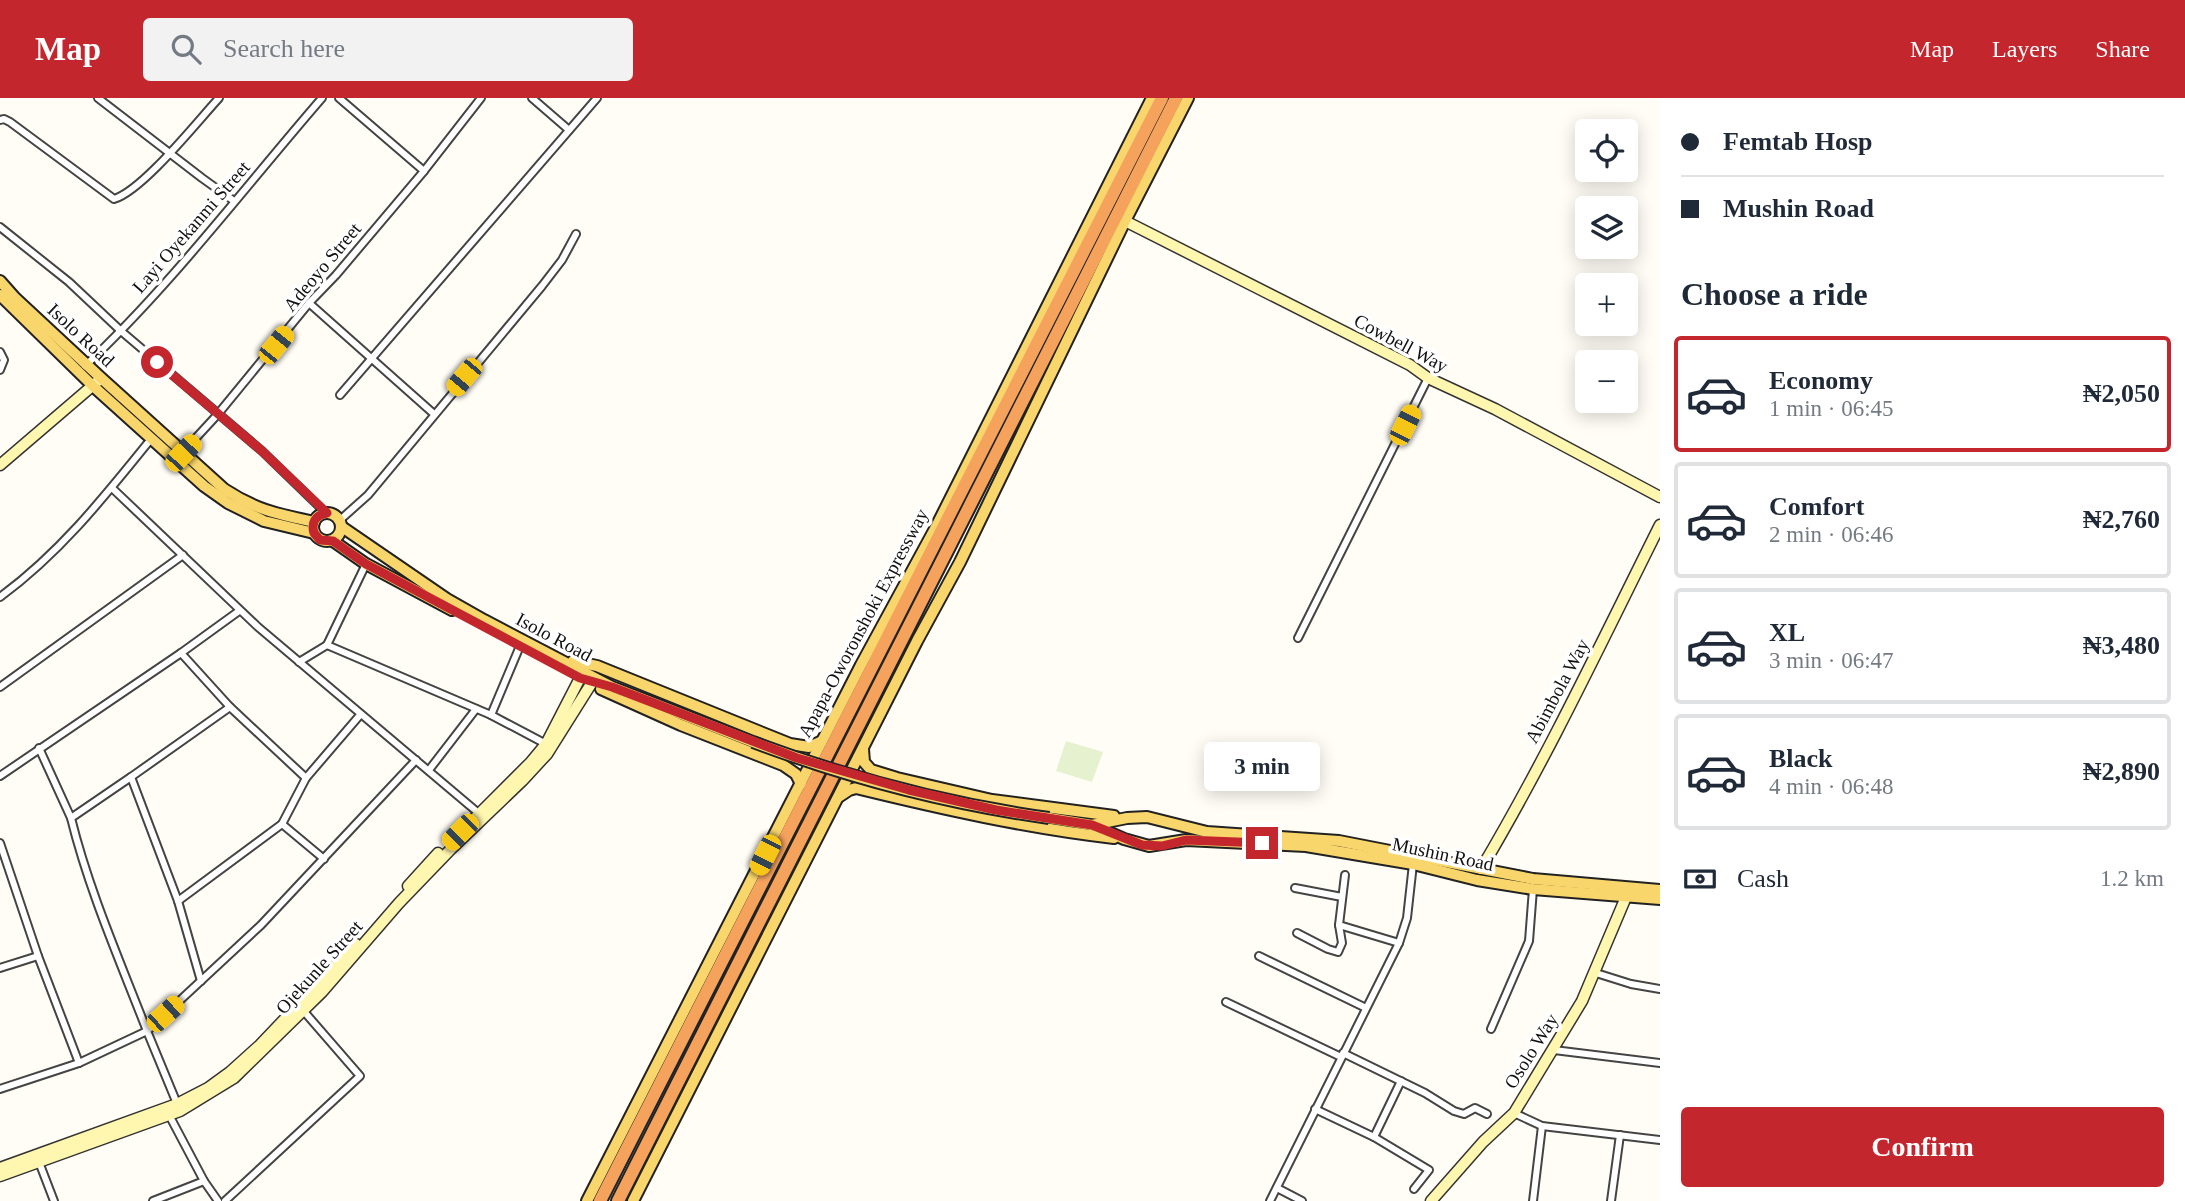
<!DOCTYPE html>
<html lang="en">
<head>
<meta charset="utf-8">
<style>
  :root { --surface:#fff; --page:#f2f2f3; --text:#1f2937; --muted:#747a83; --line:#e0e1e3; --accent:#c4262e }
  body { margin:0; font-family:Georgia,serif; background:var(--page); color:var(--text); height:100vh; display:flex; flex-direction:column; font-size:26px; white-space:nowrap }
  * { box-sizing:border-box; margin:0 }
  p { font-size:23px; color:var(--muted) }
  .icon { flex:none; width:38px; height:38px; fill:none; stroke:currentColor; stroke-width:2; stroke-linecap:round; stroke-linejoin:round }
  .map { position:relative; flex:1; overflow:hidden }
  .drawer { display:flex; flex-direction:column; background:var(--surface); width:525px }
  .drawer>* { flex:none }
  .top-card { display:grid; align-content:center; height:154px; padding:0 21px; background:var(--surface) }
  .buttons { position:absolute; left:1575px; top:21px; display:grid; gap:14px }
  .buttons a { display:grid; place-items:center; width:63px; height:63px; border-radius:7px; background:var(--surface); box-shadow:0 4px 18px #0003; font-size:35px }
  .end { position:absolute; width:32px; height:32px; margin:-16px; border:9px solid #c4262e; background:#fff; box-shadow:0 0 0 4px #fff }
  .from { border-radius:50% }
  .bubble { position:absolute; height:49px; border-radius:7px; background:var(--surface); box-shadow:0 4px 18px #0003; font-size:23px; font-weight:800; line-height:49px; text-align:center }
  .car { position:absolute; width:21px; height:42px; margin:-21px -10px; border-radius:9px; box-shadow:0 0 5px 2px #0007; background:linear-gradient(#f5c518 24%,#345 0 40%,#f5c518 0 76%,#345 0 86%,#f5c518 0) }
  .top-card b { display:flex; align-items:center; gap:24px; height:66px; font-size:26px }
  .top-card b+b { border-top:2px solid var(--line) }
  .top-card i { width:18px; height:18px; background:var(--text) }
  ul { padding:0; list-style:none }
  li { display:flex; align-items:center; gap:21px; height:116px; margin:0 14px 10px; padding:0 7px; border:4px solid var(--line); border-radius:7px }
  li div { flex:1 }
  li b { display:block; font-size:26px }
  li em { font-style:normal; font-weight:800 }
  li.current { border-color:var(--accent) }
  li>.icon { width:63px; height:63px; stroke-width:1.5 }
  h2 { padding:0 21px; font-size:32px; line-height:84px }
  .pay { display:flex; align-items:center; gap:18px; height:77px; padding:0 21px; font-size:26px }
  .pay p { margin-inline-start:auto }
  .action { display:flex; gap:14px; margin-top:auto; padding:14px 21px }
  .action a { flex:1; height:80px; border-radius:7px; background:var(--accent); color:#fff; font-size:28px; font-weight:800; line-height:80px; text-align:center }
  header { display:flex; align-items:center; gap:42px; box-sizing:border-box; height:98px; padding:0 35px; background:var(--accent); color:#fff }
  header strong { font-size:33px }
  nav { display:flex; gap:38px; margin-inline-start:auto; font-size:24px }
  .search { width:490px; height:63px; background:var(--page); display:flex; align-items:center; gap:18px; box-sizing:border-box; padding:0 24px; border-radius:7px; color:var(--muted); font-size:26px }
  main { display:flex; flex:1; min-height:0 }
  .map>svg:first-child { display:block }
  .pitch { fill:#e6f2cf }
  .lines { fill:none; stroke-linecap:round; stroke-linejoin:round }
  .street-casing { stroke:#444; stroke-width:10 }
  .secondary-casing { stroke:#333; stroke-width:13 }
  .primary-casing { stroke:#222; stroke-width:14 }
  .highway-casing { stroke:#222; stroke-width:16 }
  .street { stroke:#fff; stroke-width:6 }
  .secondary { stroke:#fff6b0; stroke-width:10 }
  .primary { stroke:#f9d66b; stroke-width:10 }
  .highway { stroke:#f5a25d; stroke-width:12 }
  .primary-bridge-casing { stroke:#222; stroke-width:14; stroke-linecap:butt }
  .primary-bridge { stroke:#f9d66b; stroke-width:10 }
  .route { stroke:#c4262e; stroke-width:9 }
  .labels { text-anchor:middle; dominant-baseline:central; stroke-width:7; stroke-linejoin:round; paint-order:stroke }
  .street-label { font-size:19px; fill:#111; stroke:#fff }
</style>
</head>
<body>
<header>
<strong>Map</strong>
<div class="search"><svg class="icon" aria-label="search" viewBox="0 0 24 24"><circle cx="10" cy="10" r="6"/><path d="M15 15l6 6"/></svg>Search here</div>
<nav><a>Map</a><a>Layers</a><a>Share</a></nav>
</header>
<main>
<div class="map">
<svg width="1660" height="1103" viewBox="0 0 1660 1103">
  <rect width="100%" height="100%" fill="#fffdf5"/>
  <polygon class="pitch" points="1066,643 1103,654 1092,684 1056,673"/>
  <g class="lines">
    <g class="street-casing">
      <g id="street">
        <polyline points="98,0 202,80 234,103"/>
        <polyline points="339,0 424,73"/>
        <polyline points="532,0 569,32"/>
        <path d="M0,22l4,-1 6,3 104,77c29,-9 82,-76 105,-101"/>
        <polyline points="0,129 69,184 121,233 262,353 326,415"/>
        <polyline points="309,205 434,316"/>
        <polyline points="0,254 4,262 0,272"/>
        <path d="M85,268c87,-82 159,-178 237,-268"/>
        <polyline points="340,297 597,0"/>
        <polyline points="182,355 218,316 309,205 336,177 424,73 481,0"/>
        <polyline points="112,390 258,529 482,718"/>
        <polyline points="340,422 368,397 542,188 562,162 576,136"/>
        <polyline points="366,466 327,547 491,617"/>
        <path d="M0,499c60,-44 105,-101 151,-158"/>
        <polyline points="1298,540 1428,280"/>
        <polyline points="520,548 491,617 546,646"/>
        <polyline points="181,555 230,609"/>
        <polyline points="299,564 327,547"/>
        <polyline points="0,589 183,457"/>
        <polyline points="39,650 71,720"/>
        <polyline points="429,672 476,611"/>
        <polyline points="0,678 181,555 239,513"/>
        <polyline points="131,679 230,609 306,680 282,726"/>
        <polyline points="306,680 360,617"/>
        <polyline points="0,745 38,858 79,965"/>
        <polyline points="1345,777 1339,827 1399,845"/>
        <polyline points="1295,790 1342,799"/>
        <polyline points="178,803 282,726 324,761"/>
        <polyline points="1297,835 1328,851 1338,854 1342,845 1339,827"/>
        <polyline points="1259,858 1366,910"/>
        <polyline points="0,870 38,858"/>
        <polyline points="1596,875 1631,886 1660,891"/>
        <polyline points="1226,904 1341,959"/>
        <polyline points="1491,931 1529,843 1533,791"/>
        <polyline points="1554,952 1660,965"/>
        <polyline points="1343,955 1425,995 1454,1013 1464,1016 1475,1010 1487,1016"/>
        <path d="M0,991l79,-26 68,-32c-27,-70 -58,-140 -76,-213l60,-41 47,124 23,80"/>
        <polyline points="178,1008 147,933 261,827 416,662"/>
        <polyline points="1315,1011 1374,1039 1429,1072 1414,1091"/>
        <polyline points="168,1015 204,1083 218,1103"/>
        <polyline points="1514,1015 1542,1028 1660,1042"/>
        <polyline points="1374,1039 1401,983"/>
        <polyline points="39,1064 54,1103"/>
        <polyline points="1277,1090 1302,1103"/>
        <polyline points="153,1103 204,1083"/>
        <polyline points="225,1103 360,978 301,910"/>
        <polyline points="1270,1103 1399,845 1407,820 1413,766"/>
        <polyline points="1533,1103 1542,1028"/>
        <polyline points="1611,1103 1620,1037"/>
      </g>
    </g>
    <g class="secondary-casing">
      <g id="secondary">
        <polyline points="1125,123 1410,267 1428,280 1495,311 1660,399"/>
        <polyline points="0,367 98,283"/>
        <polyline points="472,723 531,664 546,646 580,580"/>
        <path d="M1481,771c66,-111 121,-228 179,-344"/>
        <polyline points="408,788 438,755"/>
        <polyline points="0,1070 177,1006 208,990 230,974 260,947 356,846"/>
        <polyline points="0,1078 180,1013 234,980 322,894 399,805 451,751 522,683 547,656 591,586"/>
        <polyline points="1431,1103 1483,1044 1514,1015 1582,903 1626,799"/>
      </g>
    </g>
    <g class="primary-casing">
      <g id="primary">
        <path d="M0,183l15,17 86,80 123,111c32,21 53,25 90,33"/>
        <polyline points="0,197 93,288 204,388 228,405 264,423 314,435"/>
        <circle cx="327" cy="429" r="14"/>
        <polyline points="342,429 447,501 484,522 612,589 753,644"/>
        <polyline points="333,443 366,466 452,512"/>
        <polyline points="573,563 597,568 790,646 809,649 822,643"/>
        <polyline points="601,591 681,627 783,667 796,676 801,686"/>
        <polyline points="863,651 864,664 871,672 897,680 992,702 1114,718"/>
        <path d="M840,698l9,-6 7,-2c86,21 171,40 258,50"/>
        <polyline points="1049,720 1092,727 1124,741 1149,748 1186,742 1306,748 1413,766 1477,782 1533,791 1660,801"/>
        <polyline points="1092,727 1127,720 1147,719 1207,734 1339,743 1533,781 1660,792"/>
        <polyline points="587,1103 861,567 936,429 1152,0"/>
        <polyline points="633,1103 917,543 960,464 1125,123 1188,0"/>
      </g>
    </g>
    <g class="highway-casing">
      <g id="highway">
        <polyline points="600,1103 1162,0"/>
        <polyline points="618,1103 1176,0"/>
      </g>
    </g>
    <use href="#street" class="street"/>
    <use href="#secondary" class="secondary"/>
    <use href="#primary" class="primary"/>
    <use href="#highway" class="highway"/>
    <g class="primary-bridge-casing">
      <path id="primary-bridge" d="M753,644c96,36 195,62 296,76"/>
    </g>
    <use href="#primary-bridge" class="primary-bridge"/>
  </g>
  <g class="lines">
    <path class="route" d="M157,264l105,89 65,62c-12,2 -16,10 -13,20l6,7 13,1 33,23 214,114 32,9 185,71 112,32 87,20 96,15 50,20 20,1 24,-6 76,3"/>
  </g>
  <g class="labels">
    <g class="street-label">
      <text transform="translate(191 129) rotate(-49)">Layi Oyekanmi Street</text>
      <text transform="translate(322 169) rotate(-50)">Adeoyo Street</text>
      <text transform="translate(81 237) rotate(43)">Isolo Road</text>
      <text transform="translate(1401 245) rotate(28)">Cowbell Way</text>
      <text transform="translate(863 525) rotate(-62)">Apapa-Oworonshoki Expressway</text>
      <text transform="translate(554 539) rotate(28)">Isolo Road</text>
      <text transform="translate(1557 593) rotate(-62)">Abimbola Way</text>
      <text transform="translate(1443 756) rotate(12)">Mushin Road</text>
      <text transform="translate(319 869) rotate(-48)">Ojekunle Street</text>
      <text transform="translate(1531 953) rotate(-58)">Osolo Way</text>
    </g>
  </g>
</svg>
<div class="buttons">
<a><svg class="icon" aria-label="locate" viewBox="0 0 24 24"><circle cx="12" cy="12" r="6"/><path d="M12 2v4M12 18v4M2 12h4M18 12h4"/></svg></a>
<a><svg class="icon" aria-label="layers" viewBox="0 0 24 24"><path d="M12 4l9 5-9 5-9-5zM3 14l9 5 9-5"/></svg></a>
<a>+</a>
<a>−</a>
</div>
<i class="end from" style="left:157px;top:264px"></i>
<i class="end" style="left:1262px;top:745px"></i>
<div class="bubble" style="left:1204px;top:644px;width:116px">3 min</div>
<i class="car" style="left:276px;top:247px;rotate:39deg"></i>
<i class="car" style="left:464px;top:279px;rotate:220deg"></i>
<i class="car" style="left:1405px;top:327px;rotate:27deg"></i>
<i class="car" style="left:183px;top:355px;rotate:43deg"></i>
<i class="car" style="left:460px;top:734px;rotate:225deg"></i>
<i class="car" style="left:765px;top:757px;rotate:207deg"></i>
<i class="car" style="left:165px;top:916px;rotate:48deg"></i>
</div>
<section class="drawer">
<div class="top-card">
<b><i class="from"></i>Femtab Hosp</b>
<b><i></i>Mushin Road</b>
</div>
<h2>Choose a ride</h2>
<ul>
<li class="current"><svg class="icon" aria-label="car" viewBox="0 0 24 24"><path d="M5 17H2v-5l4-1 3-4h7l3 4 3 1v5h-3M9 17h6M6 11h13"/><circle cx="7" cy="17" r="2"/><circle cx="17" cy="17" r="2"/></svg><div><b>Economy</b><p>1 min · 06:45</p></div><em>₦2,050</em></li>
<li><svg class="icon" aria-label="car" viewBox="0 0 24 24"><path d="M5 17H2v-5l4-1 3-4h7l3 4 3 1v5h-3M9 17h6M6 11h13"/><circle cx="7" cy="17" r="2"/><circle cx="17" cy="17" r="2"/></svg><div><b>Comfort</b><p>2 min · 06:46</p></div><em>₦2,760</em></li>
<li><svg class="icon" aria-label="car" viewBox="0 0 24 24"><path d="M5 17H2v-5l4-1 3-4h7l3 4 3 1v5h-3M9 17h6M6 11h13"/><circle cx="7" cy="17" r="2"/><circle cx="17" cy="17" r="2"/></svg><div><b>XL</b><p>3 min · 06:47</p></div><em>₦3,480</em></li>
<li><svg class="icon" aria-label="car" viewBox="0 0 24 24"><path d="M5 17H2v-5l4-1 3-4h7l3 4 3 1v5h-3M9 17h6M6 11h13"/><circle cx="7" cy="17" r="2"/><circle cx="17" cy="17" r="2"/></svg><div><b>Black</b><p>4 min · 06:48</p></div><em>₦2,890</em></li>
</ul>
<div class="pay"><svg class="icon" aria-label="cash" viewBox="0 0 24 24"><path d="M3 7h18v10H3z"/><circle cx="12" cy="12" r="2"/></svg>Cash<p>1.2 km</p></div>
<div class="action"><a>Confirm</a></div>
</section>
</main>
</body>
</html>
